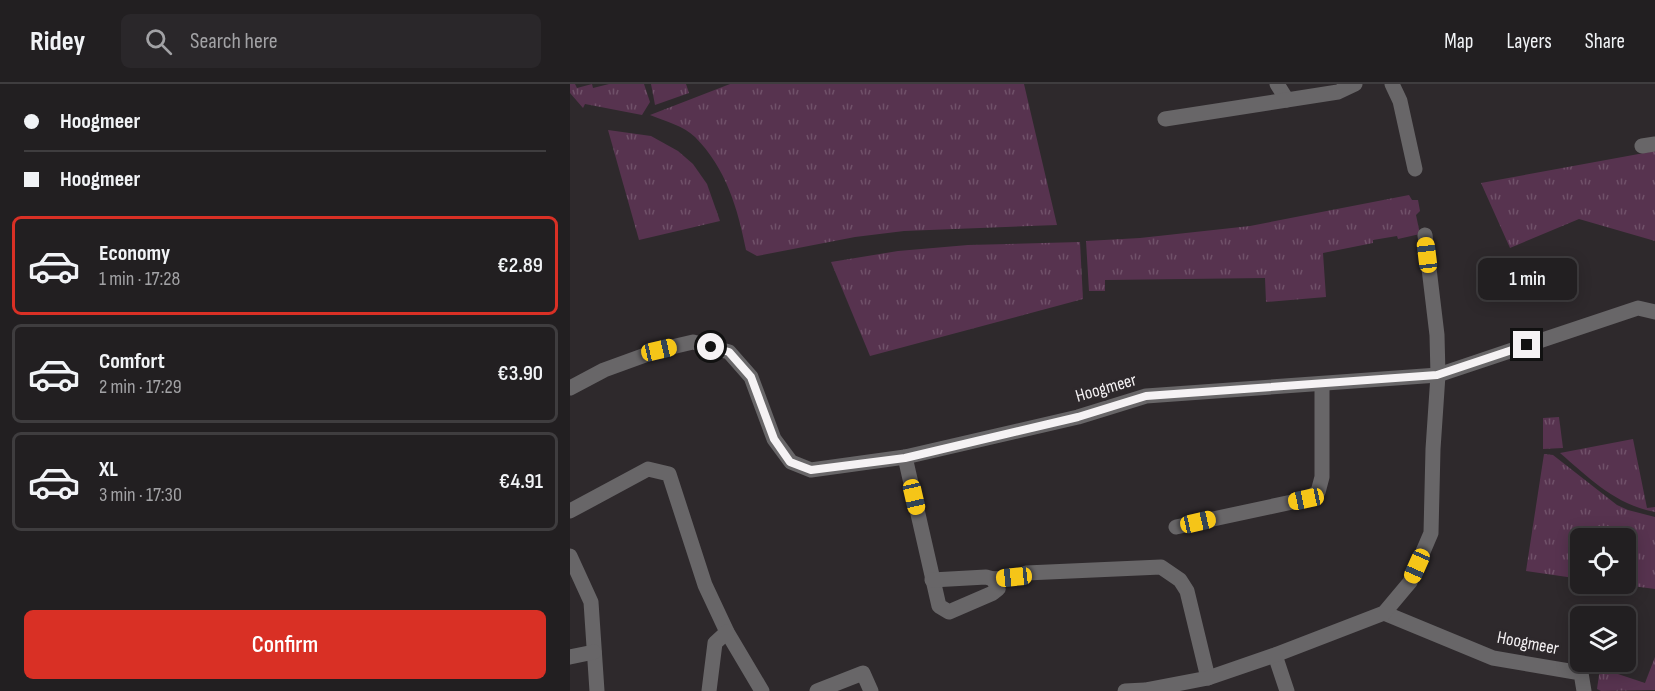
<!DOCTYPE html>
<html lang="en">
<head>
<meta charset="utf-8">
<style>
  :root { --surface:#221f21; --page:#2a272a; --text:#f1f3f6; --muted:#a2a2a5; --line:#3f3d3f; --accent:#d93025 }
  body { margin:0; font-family:"Sofia Sans Condensed",sans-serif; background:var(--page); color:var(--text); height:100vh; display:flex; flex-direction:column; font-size:22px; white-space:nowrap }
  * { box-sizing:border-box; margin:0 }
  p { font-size:20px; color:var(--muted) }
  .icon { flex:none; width:33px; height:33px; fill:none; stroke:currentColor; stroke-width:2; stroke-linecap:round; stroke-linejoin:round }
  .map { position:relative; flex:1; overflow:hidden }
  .side { display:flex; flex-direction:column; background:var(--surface); width:570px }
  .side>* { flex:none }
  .banner { display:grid; align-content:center; height:132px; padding:0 24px; background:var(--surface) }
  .fabs { position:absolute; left:1000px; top:444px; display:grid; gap:12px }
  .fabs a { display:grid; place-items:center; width:66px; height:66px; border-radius:9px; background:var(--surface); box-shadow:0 3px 15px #0003,0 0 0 2px var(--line); font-size:30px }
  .end { position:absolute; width:27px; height:27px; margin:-14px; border:8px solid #f5f2f4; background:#111; box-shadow:0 0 0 3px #111 }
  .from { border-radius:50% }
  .bubble { position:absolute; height:42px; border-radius:9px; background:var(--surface); box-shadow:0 3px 15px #0003,0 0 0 2px var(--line); font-size:20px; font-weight:600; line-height:42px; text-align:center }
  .car { position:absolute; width:18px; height:36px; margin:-18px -9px; border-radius:8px; box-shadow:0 0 4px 2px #0007; background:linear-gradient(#f5c518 24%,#345 0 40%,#f5c518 0 76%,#345 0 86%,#f5c518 0) }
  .banner b { display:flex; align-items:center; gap:21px; height:57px; font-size:22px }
  .banner b+b { border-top:2px solid var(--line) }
  .banner i { width:15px; height:15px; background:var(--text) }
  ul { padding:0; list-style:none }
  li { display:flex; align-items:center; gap:18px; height:99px; margin:0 12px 9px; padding:0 12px; border:3px solid var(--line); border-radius:9px }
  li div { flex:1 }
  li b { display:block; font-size:22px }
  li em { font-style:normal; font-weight:600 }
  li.on { border-color:var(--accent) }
  li>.icon { width:54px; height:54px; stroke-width:1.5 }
  .cta { display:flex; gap:12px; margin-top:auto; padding:12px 24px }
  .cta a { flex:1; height:69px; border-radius:9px; background:var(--accent); color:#fff; font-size:24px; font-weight:600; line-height:69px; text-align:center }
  header { display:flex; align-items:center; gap:36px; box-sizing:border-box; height:84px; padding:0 30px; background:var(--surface); border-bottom:2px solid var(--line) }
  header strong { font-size:28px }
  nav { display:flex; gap:33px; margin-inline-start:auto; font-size:21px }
  .search { width:420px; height:54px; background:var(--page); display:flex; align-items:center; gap:15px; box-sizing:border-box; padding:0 21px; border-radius:9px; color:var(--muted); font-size:22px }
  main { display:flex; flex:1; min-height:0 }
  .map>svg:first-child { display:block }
  .grass { fill:url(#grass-tufts) }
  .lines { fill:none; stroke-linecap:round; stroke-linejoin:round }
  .minor { stroke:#686668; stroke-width:15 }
  .route { stroke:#f5f2f4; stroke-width:8 }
  .labels { text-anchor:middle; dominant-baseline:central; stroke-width:6; stroke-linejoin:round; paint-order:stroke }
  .street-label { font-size:18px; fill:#f5f2f4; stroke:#2e292c }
</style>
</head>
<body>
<header>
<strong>Ridey</strong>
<div class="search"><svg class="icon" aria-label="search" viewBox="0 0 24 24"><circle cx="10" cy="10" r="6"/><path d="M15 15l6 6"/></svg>Search here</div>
<nav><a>Map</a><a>Layers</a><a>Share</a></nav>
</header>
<main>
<section class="side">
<div class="banner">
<b><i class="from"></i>Hoogmeer</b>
<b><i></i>Hoogmeer</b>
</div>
<ul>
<li class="on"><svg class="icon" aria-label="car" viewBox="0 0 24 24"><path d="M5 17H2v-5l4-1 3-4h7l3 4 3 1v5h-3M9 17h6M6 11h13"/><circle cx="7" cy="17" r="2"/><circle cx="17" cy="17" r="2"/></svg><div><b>Economy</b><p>1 min · 17:28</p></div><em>€2.89</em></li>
<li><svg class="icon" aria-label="car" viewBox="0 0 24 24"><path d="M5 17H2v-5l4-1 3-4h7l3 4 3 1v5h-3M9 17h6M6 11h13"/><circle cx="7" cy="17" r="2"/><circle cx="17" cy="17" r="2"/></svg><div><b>Comfort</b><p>2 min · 17:29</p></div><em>€3.90</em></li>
<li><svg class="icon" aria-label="car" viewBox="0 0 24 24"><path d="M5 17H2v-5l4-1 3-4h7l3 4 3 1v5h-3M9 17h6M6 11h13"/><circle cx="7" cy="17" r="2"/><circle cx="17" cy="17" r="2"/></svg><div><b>XL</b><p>3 min · 17:30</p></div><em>€4.91</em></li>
</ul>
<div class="cta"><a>Confirm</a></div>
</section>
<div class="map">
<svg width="1085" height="607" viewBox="0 0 1085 607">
  <defs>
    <pattern id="grass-tufts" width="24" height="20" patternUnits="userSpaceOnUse" patternTransform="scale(1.5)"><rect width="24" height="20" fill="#57334f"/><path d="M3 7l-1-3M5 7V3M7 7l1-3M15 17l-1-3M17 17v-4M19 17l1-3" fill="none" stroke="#705169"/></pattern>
  </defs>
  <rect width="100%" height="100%" fill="#2e292c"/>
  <g class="grass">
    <polygon points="0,0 5,0 7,4 22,0 23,4 39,0 74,0 80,18 72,31 15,20 13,24 0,9"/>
    <polygon points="81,0 116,0 119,9 85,21"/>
    <path d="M160,0h294l33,141 -153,6 -49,6 -98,19 -11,-6c-8,-41 -20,-82 -51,-113 -11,-11 -30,-16 -45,-22z"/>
    <polygon points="38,46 81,52 108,67 123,80 137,100 150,137 69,156"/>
    <polygon points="1085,67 1085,157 1009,135 940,164 911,99"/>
    <polygon points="839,111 842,116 848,116 850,127 846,131 850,150 828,155 827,152 803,156 803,159 753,169 756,213 696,218 695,194 535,196 535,207 519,207 516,157 570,154 680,142"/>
    <polygon points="510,158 513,215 300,272 261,178 328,167 398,161"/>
    <polygon points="989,333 993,364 973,365 973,334"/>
    <path d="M1063,355l14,69 8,-1v5c-39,-7 -66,-34 -95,-59z"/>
    <polygon points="974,370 983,371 1047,421 1058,426 1085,433 1085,505 1047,500 1056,500 1056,454 1011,454 1011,495 956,487"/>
    <polygon points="1085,573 1085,606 1031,607 1027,605 1030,584 1075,599"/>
  </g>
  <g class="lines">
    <g class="minor">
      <polyline points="707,0 717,16"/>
      <polyline points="822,0 830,17 845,85"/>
      <polyline points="595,35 768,8 785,0"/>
      <polyline points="1072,62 1085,60"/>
      <polyline points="0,304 34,286 89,266 123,258 159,268 181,293 204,355 221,378 241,386 335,373 508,333 576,312 868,291 1068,224 1085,228"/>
      <polyline points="335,373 369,522 379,528 423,509 428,505 423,495 444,493"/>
      <polyline points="0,427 78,385 99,390 135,501 157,548 192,607"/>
      <polyline points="606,443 736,415 748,408 752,393 752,300"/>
      <polyline points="0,472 21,518 27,607"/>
      <polyline points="456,489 591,483 610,496 617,507 638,594"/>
      <polyline points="362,496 416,493 423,495"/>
      <polyline points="814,529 923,574 1011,589 1014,607"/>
      <polyline points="705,571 717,607"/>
      <polyline points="0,573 24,568"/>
      <polyline points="139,607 145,559 157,548"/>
      <polyline points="247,607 293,589 301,607"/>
      <polyline points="555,607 575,606 638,594 705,571 814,529 840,498 861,449 863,365 868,291 867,251 855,151"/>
    </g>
  </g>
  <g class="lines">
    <polyline class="route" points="141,263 159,268 181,293 204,355 220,378 241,386 335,374 508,333 576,312 867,291 957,261"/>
  </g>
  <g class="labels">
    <g class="street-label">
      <text transform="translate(536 304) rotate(-16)">Hoogmeer</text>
      <text transform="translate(958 559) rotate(11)">Hoogmeer</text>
    </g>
  </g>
</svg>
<div class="fabs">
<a><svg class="icon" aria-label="locate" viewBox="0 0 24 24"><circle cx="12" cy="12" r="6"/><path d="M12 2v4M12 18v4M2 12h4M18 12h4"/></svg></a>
<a><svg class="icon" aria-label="layers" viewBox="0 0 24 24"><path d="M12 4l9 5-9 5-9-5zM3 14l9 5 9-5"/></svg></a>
</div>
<i class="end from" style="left:141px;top:263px"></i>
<i class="end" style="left:957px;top:261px"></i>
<div class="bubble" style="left:908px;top:174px;width:99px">1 min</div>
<i class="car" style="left:857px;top:171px;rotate:353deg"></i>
<i class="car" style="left:89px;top:266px;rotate:77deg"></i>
<i class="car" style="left:344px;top:413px;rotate:167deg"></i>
<i class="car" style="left:736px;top:415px;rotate:258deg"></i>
<i class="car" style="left:628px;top:438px;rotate:77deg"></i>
<i class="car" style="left:847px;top:482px;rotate:204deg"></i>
<i class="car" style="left:444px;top:493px;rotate:264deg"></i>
</div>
</main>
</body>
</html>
